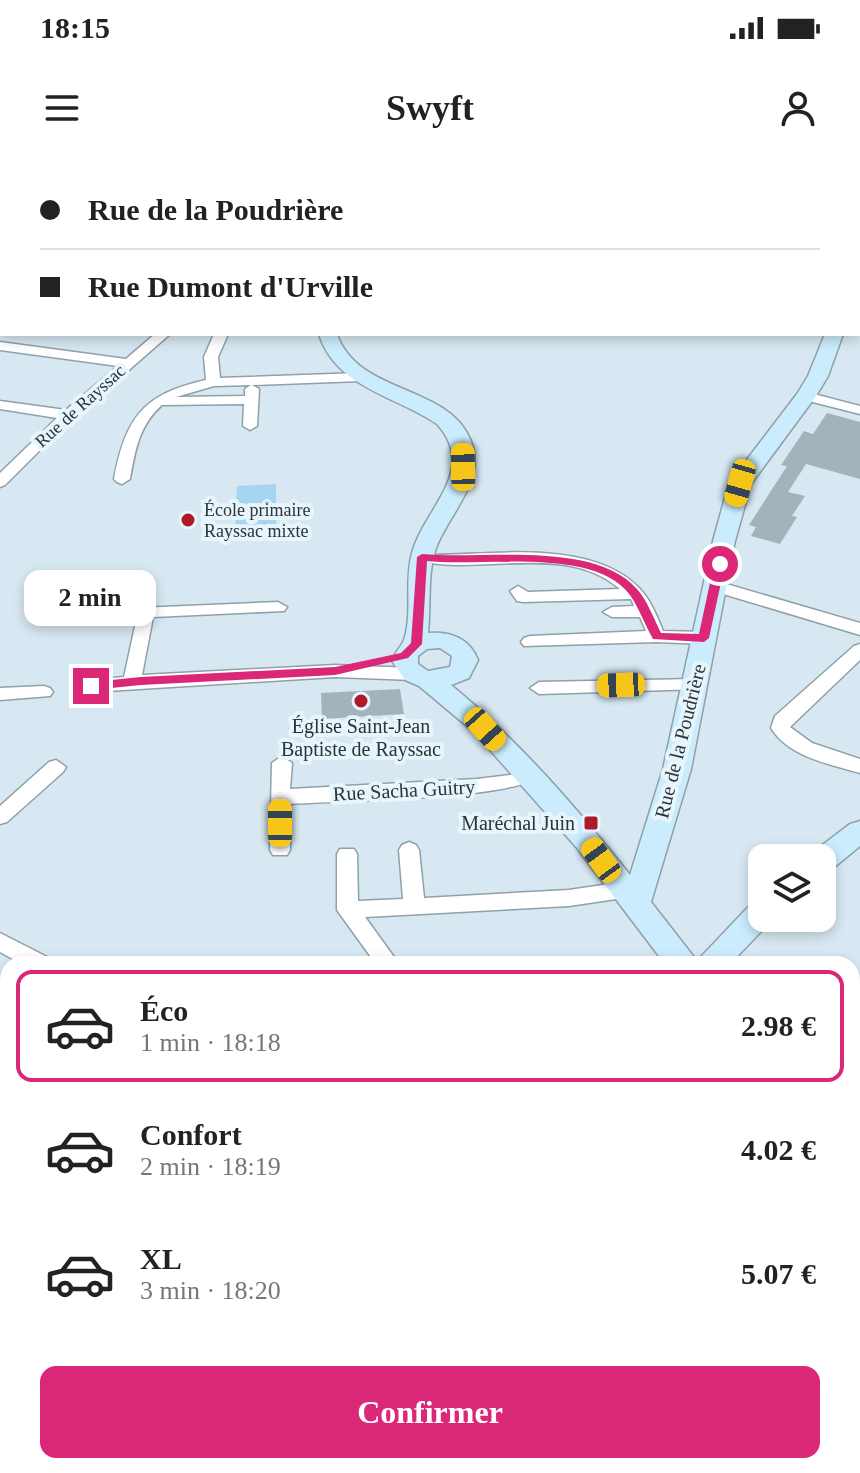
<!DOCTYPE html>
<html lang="fr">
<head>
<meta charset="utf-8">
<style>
  :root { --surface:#fff; --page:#f2f2f2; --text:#222; --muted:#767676; --line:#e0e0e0; --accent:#db2777 }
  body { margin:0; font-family:"Times New Roman",serif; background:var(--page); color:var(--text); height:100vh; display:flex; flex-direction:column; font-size:30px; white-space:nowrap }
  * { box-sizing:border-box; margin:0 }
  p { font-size:26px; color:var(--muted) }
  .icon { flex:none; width:44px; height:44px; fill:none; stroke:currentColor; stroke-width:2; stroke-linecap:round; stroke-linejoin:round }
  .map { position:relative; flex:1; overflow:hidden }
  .drawer { position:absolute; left:0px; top:796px; width:860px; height:518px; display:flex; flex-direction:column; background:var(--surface); border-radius:24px 24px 0 0; box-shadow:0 4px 12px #0003 }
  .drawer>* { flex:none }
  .banner { position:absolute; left:0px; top:0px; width:860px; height:176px; box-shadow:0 4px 12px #0003; display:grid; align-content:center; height:176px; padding:0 40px; background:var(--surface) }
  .fabs { position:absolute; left:748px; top:684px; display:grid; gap:16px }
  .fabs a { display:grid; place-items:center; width:88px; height:88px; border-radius:16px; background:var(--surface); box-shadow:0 4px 12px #0003; font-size:40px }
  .end { position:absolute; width:36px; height:36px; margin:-18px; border:10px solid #db2777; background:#fff; box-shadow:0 0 0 4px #fff }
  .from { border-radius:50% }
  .bubble { position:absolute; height:56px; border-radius:16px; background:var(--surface); box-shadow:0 4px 12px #0003; font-size:26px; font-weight:700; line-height:56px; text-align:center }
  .car { position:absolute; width:24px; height:48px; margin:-24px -12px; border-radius:10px; box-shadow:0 0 6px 2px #0007; background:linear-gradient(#f5c518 24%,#345 0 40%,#f5c518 0 76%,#345 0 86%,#f5c518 0) }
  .banner b { display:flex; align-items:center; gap:28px; height:76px; font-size:30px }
  .banner b+b { border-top:2px solid var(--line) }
  .banner i { width:20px; height:20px; background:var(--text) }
  ul { padding:14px 0 0; list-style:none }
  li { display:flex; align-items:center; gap:24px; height:112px; margin:0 16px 12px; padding:0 24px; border:4px solid transparent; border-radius:16px }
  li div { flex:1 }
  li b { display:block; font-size:30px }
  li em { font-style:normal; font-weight:700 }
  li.active { border-color:var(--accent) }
  li>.icon { width:72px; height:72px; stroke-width:1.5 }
  .primary-button { display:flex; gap:16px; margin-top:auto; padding:16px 40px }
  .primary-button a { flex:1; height:92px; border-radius:16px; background:var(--accent); color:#fff; font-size:32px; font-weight:700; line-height:92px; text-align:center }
  .status { display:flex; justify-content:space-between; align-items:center; height:56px; padding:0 40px; background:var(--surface); direction:ltr }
  .status svg { height:22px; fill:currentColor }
  header { display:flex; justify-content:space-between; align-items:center; height:104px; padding:0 40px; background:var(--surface); font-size:36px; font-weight:700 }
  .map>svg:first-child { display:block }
  .green { fill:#a5d5f0 }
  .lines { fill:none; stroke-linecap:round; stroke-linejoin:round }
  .stream { stroke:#7fafca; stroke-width:6 }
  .building { fill:#a3b3bc }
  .street-casing { stroke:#90a0a9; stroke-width:3 }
  .secondary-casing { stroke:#90a0a9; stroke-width:3 }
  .primary-casing { stroke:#c4c6c7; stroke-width:3 }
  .street { fill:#fff; fill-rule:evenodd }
  .secondary { fill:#caecfc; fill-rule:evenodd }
  .primary { fill:#96d9f9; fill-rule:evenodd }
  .rail-casing { stroke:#636c72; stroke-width:5 }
  .rail { stroke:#e7f5fd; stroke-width:3; stroke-dasharray:9; stroke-linecap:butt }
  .route { fill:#db2777 }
  .poi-dot { fill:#ad1929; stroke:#e7f5fd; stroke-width:3 }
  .labels { text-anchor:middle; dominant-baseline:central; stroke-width:8; stroke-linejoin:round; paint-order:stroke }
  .far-street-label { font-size:18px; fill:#2d3337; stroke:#e7f5fd }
  .far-poi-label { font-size:18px; fill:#2d3337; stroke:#e7f5fd; text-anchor:start }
  .poi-label { font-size:20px; fill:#2d3337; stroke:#e7f5fd }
  .street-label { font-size:20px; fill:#2d3337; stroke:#e7f5fd }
</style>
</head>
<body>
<div class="status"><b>18:15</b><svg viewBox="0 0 49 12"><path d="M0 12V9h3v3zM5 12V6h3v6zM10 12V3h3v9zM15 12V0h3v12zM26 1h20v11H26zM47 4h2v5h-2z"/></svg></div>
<header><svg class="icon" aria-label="menu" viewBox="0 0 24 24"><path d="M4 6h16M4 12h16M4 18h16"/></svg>Swyft<svg class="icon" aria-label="person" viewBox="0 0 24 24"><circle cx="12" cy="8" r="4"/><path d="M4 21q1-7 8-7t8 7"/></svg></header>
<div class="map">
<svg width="860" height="1313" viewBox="0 0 860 1313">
  <rect width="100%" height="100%" fill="#d7e8f2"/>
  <polygon class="green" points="276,324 276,370 235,372 237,326"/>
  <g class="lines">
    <g class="stream">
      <polyline points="0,915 8,917"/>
      <polyline points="852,1290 860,1290"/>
    </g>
  </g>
  <g class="building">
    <polygon points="827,253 860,262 860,319 806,304 788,332 805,336 792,356 797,357 780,384 751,376 756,367 749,365 787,306 781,305 804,271 813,274"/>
    <polygon points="400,529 404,554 322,559 321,533"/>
  </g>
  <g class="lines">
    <g class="street-casing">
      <g id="street">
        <polygon points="302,0 313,0 314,2 303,2"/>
        <polygon points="547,0 560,0 560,1 546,2"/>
        <rect x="0" y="78" width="2" height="8"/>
        <polygon points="155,174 170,174 58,272 5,325 0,327 0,313 57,258 0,249 0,241 66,250 118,206 0,190 0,182 126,199"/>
        <path d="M214,174h14l-10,23 2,21 141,-5 7,4 -7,4 -109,4 7,4 -2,37 -7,4 -7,-4 1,-22 -82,1c-23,20 -27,46 -32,74l-8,5 -5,-2 -3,-3c12,-62 29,-85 92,-99l-2,-23zM251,225l-6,4v7l-69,1 38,-11z"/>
        <polygon points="806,232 860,246 860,254 801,239 799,236"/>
        <path d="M422,392l14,3c61,-1 156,-15 203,33 11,11 18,28 24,43l41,1 9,6 -9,6 -47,-2 -133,4 -3,-4 3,-4 6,-2 116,-5 -6,-14h-28l-9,-5 9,-5 22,-1 -3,-7 -108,3 -6,-1 -7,-10 8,-5 10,6 92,-3c-56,-48 -139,-12 -204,-29l-2,-3 2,-3z"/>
        <polygon points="716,421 860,463 860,475 710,430 708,426 710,422"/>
        <polygon points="278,442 287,447 284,451 153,457 142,515 335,505 413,508 422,514 413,520 335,517 91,532 82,526 91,520 124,517 139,448"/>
        <path d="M860,484v16l-70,67 22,16 48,16v14c-31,-9 -71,-16 -89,-45l4,-12 79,-70z"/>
        <polygon points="695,519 701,521 704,525 701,529 539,534 530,528 539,522"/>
        <polygon points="44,526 50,528 53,532 50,536 0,540 0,528"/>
        <path d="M282,596l10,7 -2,26 187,-10 33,-4 17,-6 10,7c-16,23 -210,25 -247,28v46l-3,5h-14l-3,-5 2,-87z"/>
        <polygon points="56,600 66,607 63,612 7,662 0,664 0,646 49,602"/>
        <polygon points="409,682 416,685 419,690 424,738 569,730 623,722 630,724 634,730 630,736 623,738 569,746 365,757 399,804 376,804 337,750 337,694 340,689 354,689 357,694 358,741 403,739 399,690 402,685"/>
        <polygon points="0,773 49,798 52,804 22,804 0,792"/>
        <polygon points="0,1150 8,1151 8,1177 0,1176"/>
        <polygon points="852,1197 860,1200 860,1230 852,1227"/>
        <polygon points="475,1306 505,1306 508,1313 477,1313"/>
      </g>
    </g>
    <g class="secondary-casing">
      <g id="secondary">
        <path d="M319,174h18c21,63 118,49 136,113 10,36 -25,69 -37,101 -9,26 -5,57 -8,85 23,-2 42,6 50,27l-9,18 -18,7c67,55 125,122 179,190l33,-106 50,-228 16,-58 68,-89 11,-18 17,-42h18l-15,42 -12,20 -65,88 -16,57 -44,228 -40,133 46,59 54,-57 11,-4v18h12l-44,46h-65l-88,-116 -103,-116 -55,-46 -14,-6 -13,-19c2,-8 9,-14 12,-21 9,-27 0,-59 8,-87 12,-45 67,-82 25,-129 -41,-28 -102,-37 -118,-90zM440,488l12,8 -2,11 -22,4 -10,-7v-8l9,-7z"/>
        <polygon points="860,661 860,686 832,709 822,712 822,698 809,698 812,693 850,664"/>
        <polygon points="852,845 860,847 860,874 852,872"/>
        <polygon points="327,1306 368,1306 365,1313 324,1313"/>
      </g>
    </g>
    <g class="primary-casing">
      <g id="primary">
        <rect x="858" y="86" width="2" height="12"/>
        <rect x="0" y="119" width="2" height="12"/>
      </g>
    </g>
    <use href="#street" class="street"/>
    <use href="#secondary" class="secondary"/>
    <use href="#primary" class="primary"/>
    <g class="rail-casing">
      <polyline id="rail" points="797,2 807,0"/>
    </g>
    <use href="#rail" class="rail"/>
  </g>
  <path class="route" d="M422,394c60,6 172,-14 215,35 10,11 17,30 24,44l38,1 15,-70 6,-4 5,4 -16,74 -5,4 -51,-3c-8,-14 -14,-31 -23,-44 -36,-49 -149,-28 -203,-34l-5,83 -14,14 -73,17 -194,10 -50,5 -6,-4 6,-4 50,-5 194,-10 66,-14 10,-10 6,-86z"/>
  <g class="poi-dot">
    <circle cx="188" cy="360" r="8"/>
    <circle cx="361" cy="541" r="8"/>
    <rect x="583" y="655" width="16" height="16" rx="4"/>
  </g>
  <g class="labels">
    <g class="far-street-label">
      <text transform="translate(80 246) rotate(-42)">Rue de Rayssac</text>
    </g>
    <g class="far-poi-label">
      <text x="204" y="350">École primaire<tspan x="204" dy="21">Rayssac mixte</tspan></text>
    </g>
    <g class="poi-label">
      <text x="361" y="566">Église Saint-Jean<tspan x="361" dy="23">Baptiste de Rayssac</tspan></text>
      <text x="575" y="663" text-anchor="end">Maréchal Juin</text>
    </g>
    <g class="street-label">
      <text transform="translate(680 581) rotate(-76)">Rue de la Poudrière</text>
      <text transform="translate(404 630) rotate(-3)">Rue Sacha Guitry</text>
    </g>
  </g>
</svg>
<div class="fabs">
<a><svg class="icon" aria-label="layers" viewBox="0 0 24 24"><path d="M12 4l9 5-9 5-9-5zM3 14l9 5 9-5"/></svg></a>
</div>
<i class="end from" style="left:720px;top:404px"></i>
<i class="end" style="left:91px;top:526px"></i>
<div class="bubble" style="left:24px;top:410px;width:132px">2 min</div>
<i class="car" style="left:463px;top:307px;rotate:359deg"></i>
<i class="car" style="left:740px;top:323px;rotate:196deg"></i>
<i class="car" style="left:621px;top:525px;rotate:268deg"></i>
<i class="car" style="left:485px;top:569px;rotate:138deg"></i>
<i class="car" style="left:280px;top:663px;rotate:0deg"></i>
<i class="car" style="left:601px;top:700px;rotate:324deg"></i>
<div class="banner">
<b><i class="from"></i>Rue de la Poudrière</b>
<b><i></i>Rue Dumont d'Urville</b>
</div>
<section class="drawer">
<ul>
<li class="active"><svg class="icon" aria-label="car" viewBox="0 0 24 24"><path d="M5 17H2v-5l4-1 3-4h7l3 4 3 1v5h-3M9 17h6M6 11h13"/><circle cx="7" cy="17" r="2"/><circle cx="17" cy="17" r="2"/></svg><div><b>Éco</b><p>1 min · 18:18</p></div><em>2.98 €</em></li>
<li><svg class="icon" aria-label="car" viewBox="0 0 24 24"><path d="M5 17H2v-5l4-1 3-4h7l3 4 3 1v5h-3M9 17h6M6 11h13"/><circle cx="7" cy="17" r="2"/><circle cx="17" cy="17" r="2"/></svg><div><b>Confort</b><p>2 min · 18:19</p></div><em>4.02 €</em></li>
<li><svg class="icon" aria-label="car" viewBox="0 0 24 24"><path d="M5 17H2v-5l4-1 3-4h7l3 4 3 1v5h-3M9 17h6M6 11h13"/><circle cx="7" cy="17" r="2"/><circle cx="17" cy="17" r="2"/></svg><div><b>XL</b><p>3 min · 18:20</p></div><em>5.07 €</em></li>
</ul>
<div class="primary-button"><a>Confirmer</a></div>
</section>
</div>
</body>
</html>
